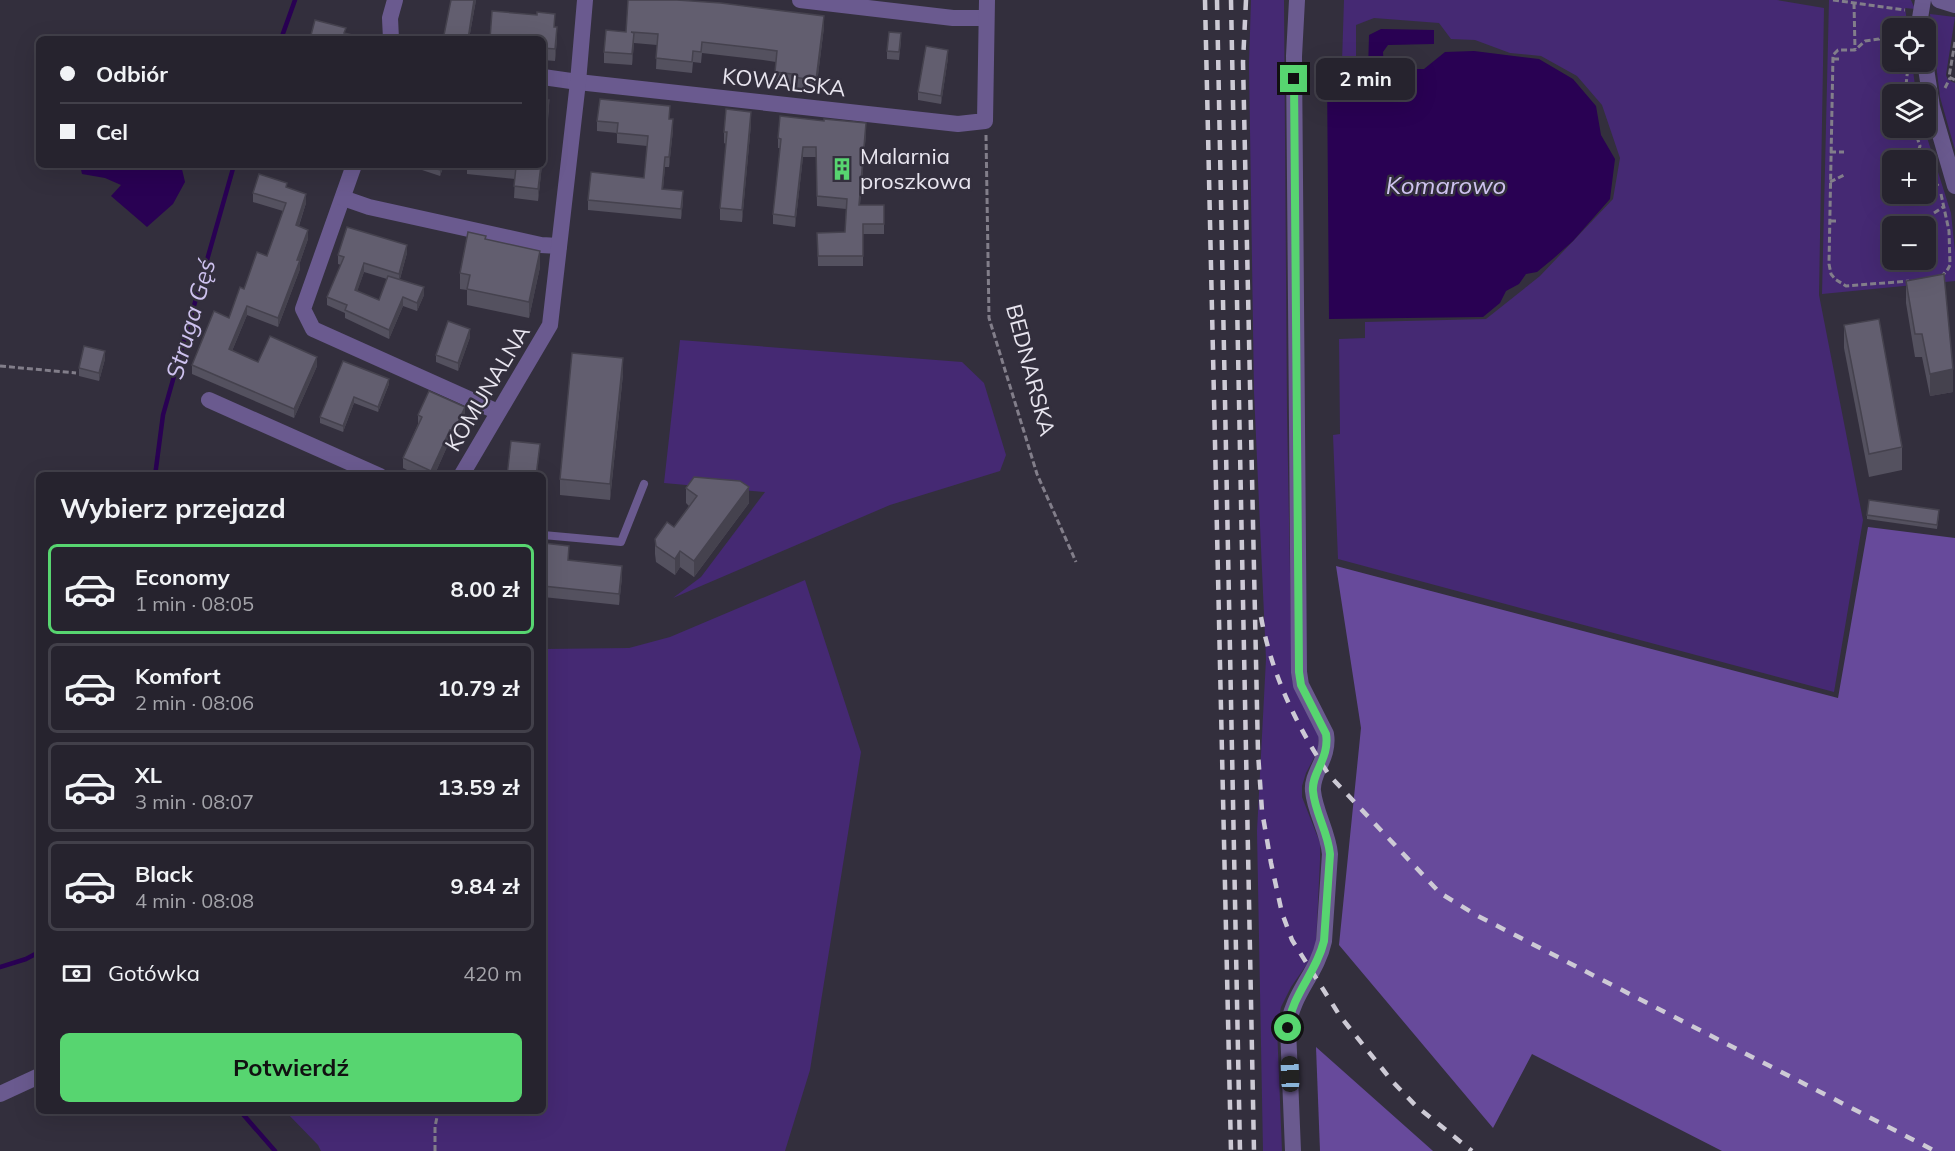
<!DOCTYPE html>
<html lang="pl">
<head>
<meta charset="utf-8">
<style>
  :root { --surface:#26232e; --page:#322f3a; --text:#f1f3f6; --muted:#a4a4aa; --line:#42404a; --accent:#57d570 }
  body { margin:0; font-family:Mulish,sans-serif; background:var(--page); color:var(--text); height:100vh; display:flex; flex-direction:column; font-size:22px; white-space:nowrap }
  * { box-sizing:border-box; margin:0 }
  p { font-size:20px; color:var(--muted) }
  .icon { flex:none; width:33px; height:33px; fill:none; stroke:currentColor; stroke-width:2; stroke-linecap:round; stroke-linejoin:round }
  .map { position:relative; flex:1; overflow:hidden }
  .side { position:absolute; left:36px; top:472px; width:510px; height:642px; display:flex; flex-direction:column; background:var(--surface); border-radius:9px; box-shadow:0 6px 24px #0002,0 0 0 2px var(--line) }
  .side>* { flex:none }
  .top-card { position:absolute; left:36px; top:36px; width:510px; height:132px; border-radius:9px; box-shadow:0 6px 24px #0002,0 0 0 2px var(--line); display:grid; align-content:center; height:132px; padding:0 24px; background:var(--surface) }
  .tools { position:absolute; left:1882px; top:18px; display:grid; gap:12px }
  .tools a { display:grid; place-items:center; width:54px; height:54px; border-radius:9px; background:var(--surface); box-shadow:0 6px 24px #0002,0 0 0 2px var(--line); font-size:30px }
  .end { position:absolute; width:27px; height:27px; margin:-14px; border:8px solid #57d570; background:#111; box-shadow:0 0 0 3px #111 }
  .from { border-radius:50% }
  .bubble { position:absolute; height:42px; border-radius:9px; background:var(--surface); box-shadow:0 6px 24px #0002,0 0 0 2px var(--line); font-size:20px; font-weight:700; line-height:42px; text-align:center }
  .car { position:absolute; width:18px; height:36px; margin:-18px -9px; border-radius:8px; box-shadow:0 0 4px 2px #0007; background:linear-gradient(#222 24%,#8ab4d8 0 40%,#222 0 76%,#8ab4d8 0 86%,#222 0) }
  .top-card b { display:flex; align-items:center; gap:21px; height:57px; font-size:22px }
  .top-card b+b { border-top:2px solid var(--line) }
  .top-card i { width:15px; height:15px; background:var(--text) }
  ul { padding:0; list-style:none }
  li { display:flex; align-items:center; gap:18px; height:90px; margin:0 12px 9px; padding:0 12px; border:3px solid var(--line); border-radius:9px }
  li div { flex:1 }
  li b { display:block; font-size:22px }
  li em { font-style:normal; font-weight:700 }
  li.current { border-color:var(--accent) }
  li>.icon { width:54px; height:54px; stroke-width:1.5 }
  h2 { padding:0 24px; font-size:27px; line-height:72px }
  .pay { display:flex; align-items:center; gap:15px; height:66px; padding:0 24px; font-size:22px }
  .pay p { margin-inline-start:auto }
  .action { display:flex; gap:12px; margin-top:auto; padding:12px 24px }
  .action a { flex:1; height:69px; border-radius:9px; background:var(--accent); color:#111; font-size:24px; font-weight:700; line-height:69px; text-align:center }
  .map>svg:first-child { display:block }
  .green { fill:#452973; fill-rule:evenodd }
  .forest { fill:#674a9b }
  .water { fill:#290153 }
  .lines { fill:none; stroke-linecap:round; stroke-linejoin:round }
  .stream { stroke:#290153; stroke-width:4.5 }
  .path { stroke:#827e8a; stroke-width:3; stroke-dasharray:6 3; stroke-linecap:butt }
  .service { stroke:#6a5a8f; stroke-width:8 }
  .minor { stroke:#6a5a8f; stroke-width:16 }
  .tertiary { stroke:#6a5a8f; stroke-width:16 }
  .rail { stroke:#cdcad5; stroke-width:4.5; stroke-dasharray:10 10; stroke-linecap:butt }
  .wall { fill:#54515f; fill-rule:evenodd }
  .shaded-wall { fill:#45424e }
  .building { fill:#625e6f; stroke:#45424e; stroke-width:1.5 }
  .route { stroke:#57d570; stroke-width:8 }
  .labels { text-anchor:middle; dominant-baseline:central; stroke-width:5; stroke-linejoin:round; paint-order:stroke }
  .street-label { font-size:22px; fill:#e8e5ef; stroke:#332f3d }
  .poi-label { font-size:22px; fill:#e8e5ef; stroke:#332f3d; text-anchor:start }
  .water-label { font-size:24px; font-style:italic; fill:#cec2ef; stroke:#332f3d }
</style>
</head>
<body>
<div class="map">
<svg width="1955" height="1151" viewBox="0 0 1955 1151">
  <rect width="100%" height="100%" fill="#332f3d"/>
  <g class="green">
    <polygon points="1251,0 1284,0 1287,412 1292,681 1319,735 1318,750 1306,773 1302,786 1302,797 1320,843 1320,860 1316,944 1309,961 1291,987 1281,1007 1277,1027 1282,1151 1263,1151 1257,831 1266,659 1254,392 1249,64"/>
    <polygon points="1344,0 1777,0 1824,8 1819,295 1863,520 1834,692 1338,559 1333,435 1340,434 1339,339 1365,338 1365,322 1486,319 1540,276 1613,199 1620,158 1602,105 1577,76 1541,56 1510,53 1475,40 1451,39 1439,23 1374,18 1356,25 1356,62 1342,62"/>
    <path d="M1829,0h82l4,9 -10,-1 3,20h-15v34h19l4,32h-23v34h31l27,85 4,39v29l-133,13zM1893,160h33v34h-33zM1893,226h33v34h-33z"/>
    <polygon points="1930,14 1955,17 1946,75 1948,80 1955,83 1955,150 1940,97"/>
    <polygon points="680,340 962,362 984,383 1006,455 1000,471 890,505 673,598 701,577 765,492 664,483"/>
    <polygon points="805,580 861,752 810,1070 785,1151 321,1151 318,1145 286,1112 543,1112 543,649 629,648 670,637"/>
  </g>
  <g class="forest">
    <polygon points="1868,527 1955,538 1955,1151 1722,1151 1532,1054 1493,1128 1339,945 1361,728 1336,566 1838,698"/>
    <polygon points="1316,1047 1433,1151 1320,1151"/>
  </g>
  <g class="water">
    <polygon points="1381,29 1434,30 1434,44 1388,45 1383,52 1384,69 1424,69 1445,52 1474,51 1539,59 1573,79 1596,106 1601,135 1615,159 1610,199 1573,241 1554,258 1537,272 1526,274 1519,284 1506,291 1500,303 1483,317 1329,319 1327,73 1368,72 1369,35"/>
    <polygon points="80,165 181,165 185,182 173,204 147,227 111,196 121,185 105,178 82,174"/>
  </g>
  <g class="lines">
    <g class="stream">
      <polyline points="281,39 295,0"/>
      <polyline points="155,476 163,415 234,165"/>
      <polyline points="0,967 26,959 39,952"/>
      <polyline points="241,1112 275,1151"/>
    </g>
    <g class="path">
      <polyline points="1833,0 1905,10"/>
      <polyline points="1854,3 1855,49"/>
      <polyline points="1893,31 1886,30 1879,39 1865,41 1855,50 1838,50 1833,55 1829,264 1831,274 1835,279 1846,286 1909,281"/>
      <polyline points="1955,42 1949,77 1955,80"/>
      <polyline points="1833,59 1842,59"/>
      <polyline points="1945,88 1950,78"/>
      <polyline points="1905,94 1908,67"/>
      <polyline points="1914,128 1920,146 1915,160"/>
      <polyline points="986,135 989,318 1037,474 1076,562"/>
      <polyline points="1830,152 1844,152"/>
      <polyline points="1897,152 1914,159"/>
      <polyline points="1926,178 1935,182 1939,187"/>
      <polyline points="1830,182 1844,175"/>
      <polyline points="1941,194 1949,231 1950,265 1948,269 1942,276"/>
      <polyline points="1934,213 1943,207"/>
      <polyline points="1830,221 1838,221"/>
      <polyline points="0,366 76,373"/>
      <polyline points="435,1151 435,1127 438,1112"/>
    </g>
    <polyline class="service" points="543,535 621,542 644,484"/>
    <g class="minor">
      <polyline points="800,0 953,18 986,18"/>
      <polyline points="1939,0 1955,5"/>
      <polyline points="1921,28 1920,18 1923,0"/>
      <polyline points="391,39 390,18 395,0"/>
      <polyline points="1925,62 1932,107 1955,186"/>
      <polyline points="543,77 578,82 958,124 985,121 987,0"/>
      <polyline points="354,165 303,309 313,329 498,412"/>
      <polyline points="343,198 369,207 541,245 559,246"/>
      <polyline points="209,400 380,476"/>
      <polyline points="461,476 550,325 578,82 585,0"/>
      <polyline points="0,1094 39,1076"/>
    </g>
    <path class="tertiary" d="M1293,1151l-5,-123c4,-35 29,-54 36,-87l6,-87c-2,-22 -15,-42 -17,-63 -2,-18 17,-33 13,-57l-25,-49 -2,-13 -5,-616 3,-56"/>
    <g class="rail">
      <polyline points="1205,0 1231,1151"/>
      <polyline points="1217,0 1240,1151"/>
      <polyline points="1231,0 1254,1151"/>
      <polyline points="1246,0 1243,62 1258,753 1262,811 1271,863 1282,913 1292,940 1340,1016 1392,1081 1416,1106 1472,1151"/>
      <path d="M1261,617c11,59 36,109 68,158l111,118 36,22 459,236"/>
    </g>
  </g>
  <g class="wall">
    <polygon points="451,0 476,0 469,39 444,39"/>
    <polygon points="555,27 557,39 555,61 543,60 543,39"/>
    <polygon points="824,27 816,91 792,88 792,85 775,83 776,62 763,60 702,53 701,63 693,62 692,73 656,69 657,45 634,43 632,65 604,63 604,52 626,32"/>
    <polygon points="901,41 899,60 887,59 887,51"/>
    <polygon points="948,58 941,104 918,100 918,92"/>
    <polygon points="670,119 673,130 669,167 665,167 663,189 683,201 681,219 588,210 588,200 644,178 647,146 617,143 617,133 597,131 597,121"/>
    <polygon points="751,124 742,222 720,220 720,208 726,144 724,143 724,132"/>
    <polygon points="866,133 860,205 884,215 884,234 863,234 863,266 818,266 817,233 845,232 846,209 817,206 816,157 803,157 795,227 773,224 773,214 780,148 778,148 778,138"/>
    <polygon points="407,165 444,165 440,176"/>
    <polygon points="467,165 542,165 538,201 514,198 515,179 467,174"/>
    <polygon points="287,187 306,203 299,226 308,239 300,262 300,269 278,327 247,315 232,351 258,362 317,366 294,418 192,374 192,365 229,318 244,289 267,256 283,211 253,202 253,193"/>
    <polygon points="486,240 540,267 529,318 467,305 467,290 460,289 460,273"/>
    <path d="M407,253l-7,26 24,16 -7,16 -14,-5 -14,33 -44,-21v-5l-18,-8v-8l14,-32 -3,-1v-9zM364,272l23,7 -8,21 -22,-9z"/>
    <polygon points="1906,281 1953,392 1930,396 1922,357 1915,357 1906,303"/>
    <polygon points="1844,325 1902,447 1902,470 1869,477 1844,348"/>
    <polygon points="470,337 458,371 436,362 436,355"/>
    <polygon points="105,359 99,381 79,376 79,368"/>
    <polygon points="343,361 389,384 378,412 354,403 343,432 320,423 320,417"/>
    <polygon points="623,374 610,500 560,495 560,479"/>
    <polygon points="418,415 465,418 454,442 450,440 434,476 419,476 403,468 403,458 418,424"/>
    <polygon points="686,488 749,503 694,577 680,567 675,575 656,562 655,554 655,539 674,527 689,506 686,503"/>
    <polygon points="1939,514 1937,529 1867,519 1867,515"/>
    <polygon points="543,543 569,560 622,577 619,605 543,597 544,575 543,575"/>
  </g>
  <g class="shaded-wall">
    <polygon points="474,0 476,0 469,39 468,39"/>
    <polygon points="824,16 824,27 816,91 816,80"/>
    <polygon points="557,27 557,39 555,61 555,49"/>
    <polygon points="634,33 634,44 632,65 632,54"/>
    <polygon points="948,50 948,58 941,104 941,96"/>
    <polygon points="549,100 549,112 543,157 543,145"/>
    <polygon points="751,112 751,124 742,222 742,210"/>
    <polygon points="673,119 673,130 669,167 669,157"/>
    <polygon points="866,123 866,133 859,215 859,205"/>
    <polygon points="803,147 803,157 795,227 795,217"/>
    <polygon points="665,157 665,167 662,199 662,189"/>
    <polygon points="442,165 444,165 440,176 440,170"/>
    <polygon points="541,165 542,165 538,201 538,189"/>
    <polygon points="683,191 683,201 681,219 681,209"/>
    <polygon points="306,194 306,203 296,234 296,225"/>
    <polygon points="308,230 308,239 300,262 300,269 278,327 278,318"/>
    <polygon points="407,245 407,253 399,282 399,274"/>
    <polygon points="540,251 540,267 529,318 529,302"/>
    <polygon points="364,263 364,272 355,298 355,290"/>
    <polygon points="424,287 424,295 417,311 417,303"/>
    <polygon points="403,297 403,306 389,339 389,330"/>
    <polygon points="247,306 247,315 229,358 229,349"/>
    <polygon points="470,329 470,337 458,371 458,363"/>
    <polygon points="105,351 105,359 99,381 99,373"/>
    <polygon points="317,357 317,366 294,418 294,409"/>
    <polygon points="623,358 623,374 610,500 610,484"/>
    <polygon points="1953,369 1953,392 1930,396 1930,374"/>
    <polygon points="389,379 389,384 378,412 378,407"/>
    <polygon points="354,397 354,403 343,432 343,426"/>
    <polygon points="465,407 465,418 454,442 454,431"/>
    <polygon points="450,430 450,440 434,476 431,476 431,471"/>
    <polygon points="540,444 537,476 536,476"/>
    <polygon points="749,487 749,503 694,577 694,561"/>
    <polygon points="680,551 680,567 675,575 675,559"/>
    <polygon points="622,566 622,577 619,605 619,594"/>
  </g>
  <g class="building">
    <polygon points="451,0 474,0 468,39 444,35"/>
    <polygon points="628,0 677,0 721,3 824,16 816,80 792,77 792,74 775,72 777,51 763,49 702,42 701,52 693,51 692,62 656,58 658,34 631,32 634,33 632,54 604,52 606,30 626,32"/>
    <polygon points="492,11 537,15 537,12 555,14 554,27 557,27 555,49 543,48 543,39 490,39"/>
    <polygon points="315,20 346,28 344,33 369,39 310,39"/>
    <polygon points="889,32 901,33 899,52 887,51"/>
    <polygon points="926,46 948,50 941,96 918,92"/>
    <polygon points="600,99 670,106 669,119 673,119 669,157 665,157 662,189 683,191 681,209 588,200 591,172 644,178 648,136 617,133 618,123 597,121"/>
    <polygon points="543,100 549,100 543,145"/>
    <polygon points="726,109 751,112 742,210 720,208 727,132 724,132"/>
    <polygon points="780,116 824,121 824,119 866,123 859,205 884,205 884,224 863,224 863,256 818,256 817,233 845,232 847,199 817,196 816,147 803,147 795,217 773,214 781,139 778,138"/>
    <polygon points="426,165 442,165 440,170"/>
    <polygon points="498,165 541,165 538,189 514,186 516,167"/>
    <polygon points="259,174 287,183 286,187 306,194 296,225 308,230 297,260 300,260 278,318 247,306 229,349 258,362 270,336 317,357 294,409 192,365 214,311 229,318 240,287 244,289 257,252 267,256 286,203 253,193"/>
    <polygon points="347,227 407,245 399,274 364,263 355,290 379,300 388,276 424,287 417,303 403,297 389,330 345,310 347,305 327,297 344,257 338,255"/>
    <polygon points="468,232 486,236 485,239 540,251 529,302 467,289 470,275 460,273"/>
    <polygon points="1944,274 1953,369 1930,374 1922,334 1915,334 1906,281"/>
    <polygon points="1879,319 1902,447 1869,454 1844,325"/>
    <polygon points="448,321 470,329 458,363 436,355"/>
    <polygon points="84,346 105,351 99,373 79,368"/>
    <polygon points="572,353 623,358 610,484 560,479"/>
    <polygon points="343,361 389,379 378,407 354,397 343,426 320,417"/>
    <polygon points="429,391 465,407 454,431 450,430 431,471 403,458 422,417 418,415"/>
    <polygon points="511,441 540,444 536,476 507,476"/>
    <polygon points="188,474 211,476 188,476"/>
    <polygon points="694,477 740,481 749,487 694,561 680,551 675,559 656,546 655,539 667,522 674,527 697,496 686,488"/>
    <polygon points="1869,500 1939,510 1937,525 1867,515"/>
    <polygon points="543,543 569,546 568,560 622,566 619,594 543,586 545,564 543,564"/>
  </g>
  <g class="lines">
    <path class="route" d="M1288,1028c4,-35 28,-54 36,-87l6,-87c-2,-22 -15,-41 -17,-63 -2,-18 17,-33 13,-57l-25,-49 -2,-13 -5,-593"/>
  </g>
  <defs>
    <g id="building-bare" transform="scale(1.8)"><path d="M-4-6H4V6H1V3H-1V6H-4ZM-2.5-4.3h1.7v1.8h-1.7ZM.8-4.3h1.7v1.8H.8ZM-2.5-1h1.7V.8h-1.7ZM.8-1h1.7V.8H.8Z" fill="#57d570" stroke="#332f3d" stroke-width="2.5" paint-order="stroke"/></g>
  </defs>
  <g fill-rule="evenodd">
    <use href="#building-bare" x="842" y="169"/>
  </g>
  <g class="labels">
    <g class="street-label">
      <text transform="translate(784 82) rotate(6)">KOWALSKA</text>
      <text transform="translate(1031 370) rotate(75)">BEDNARSKA</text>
      <text transform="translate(487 388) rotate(-59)">KOMUNALNA</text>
    </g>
    <g class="poi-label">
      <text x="860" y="156">Malarnia<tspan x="860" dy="25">proszkowa</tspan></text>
    </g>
    <g class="water-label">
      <text x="1446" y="185">Komarowo</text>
      <text transform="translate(190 319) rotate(-74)">Struga Gęś</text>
    </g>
  </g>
</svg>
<div class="tools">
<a><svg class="icon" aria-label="locate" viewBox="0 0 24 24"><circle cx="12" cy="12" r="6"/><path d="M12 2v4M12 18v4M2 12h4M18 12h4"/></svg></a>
<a><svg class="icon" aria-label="layers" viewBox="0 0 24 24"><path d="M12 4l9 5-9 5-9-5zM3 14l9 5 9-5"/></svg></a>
<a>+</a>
<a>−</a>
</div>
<i class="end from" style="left:1288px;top:1028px"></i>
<i class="end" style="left:1294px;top:79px"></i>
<div class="bubble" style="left:1316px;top:58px;width:99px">2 min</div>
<i class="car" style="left:1290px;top:1074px;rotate:358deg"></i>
<div class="top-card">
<b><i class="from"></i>Odbiór</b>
<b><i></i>Cel</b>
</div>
<section class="side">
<h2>Wybierz przejazd</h2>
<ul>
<li class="current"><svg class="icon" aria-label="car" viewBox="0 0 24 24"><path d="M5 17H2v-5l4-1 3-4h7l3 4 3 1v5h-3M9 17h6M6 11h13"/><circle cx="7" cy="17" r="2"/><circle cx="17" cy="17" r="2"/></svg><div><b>Economy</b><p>1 min · 08:05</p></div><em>8.00 zł</em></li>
<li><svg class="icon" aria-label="car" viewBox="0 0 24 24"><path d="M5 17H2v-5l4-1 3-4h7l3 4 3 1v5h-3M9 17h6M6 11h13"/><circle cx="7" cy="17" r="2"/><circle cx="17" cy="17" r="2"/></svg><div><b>Komfort</b><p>2 min · 08:06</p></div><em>10.79 zł</em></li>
<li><svg class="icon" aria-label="car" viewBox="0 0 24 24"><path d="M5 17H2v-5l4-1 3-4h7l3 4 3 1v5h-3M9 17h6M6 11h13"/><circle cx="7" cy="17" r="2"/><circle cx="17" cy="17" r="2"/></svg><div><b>XL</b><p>3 min · 08:07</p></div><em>13.59 zł</em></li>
<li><svg class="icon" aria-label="car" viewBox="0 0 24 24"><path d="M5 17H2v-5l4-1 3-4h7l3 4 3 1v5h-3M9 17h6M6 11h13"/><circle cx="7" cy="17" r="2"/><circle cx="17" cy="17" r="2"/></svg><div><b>Black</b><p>4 min · 08:08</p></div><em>9.84 zł</em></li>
</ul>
<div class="pay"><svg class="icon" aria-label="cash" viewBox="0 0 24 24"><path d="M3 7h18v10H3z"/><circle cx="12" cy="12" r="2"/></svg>Gotówka<p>420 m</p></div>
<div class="action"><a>Potwierdź</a></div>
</section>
</div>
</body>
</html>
